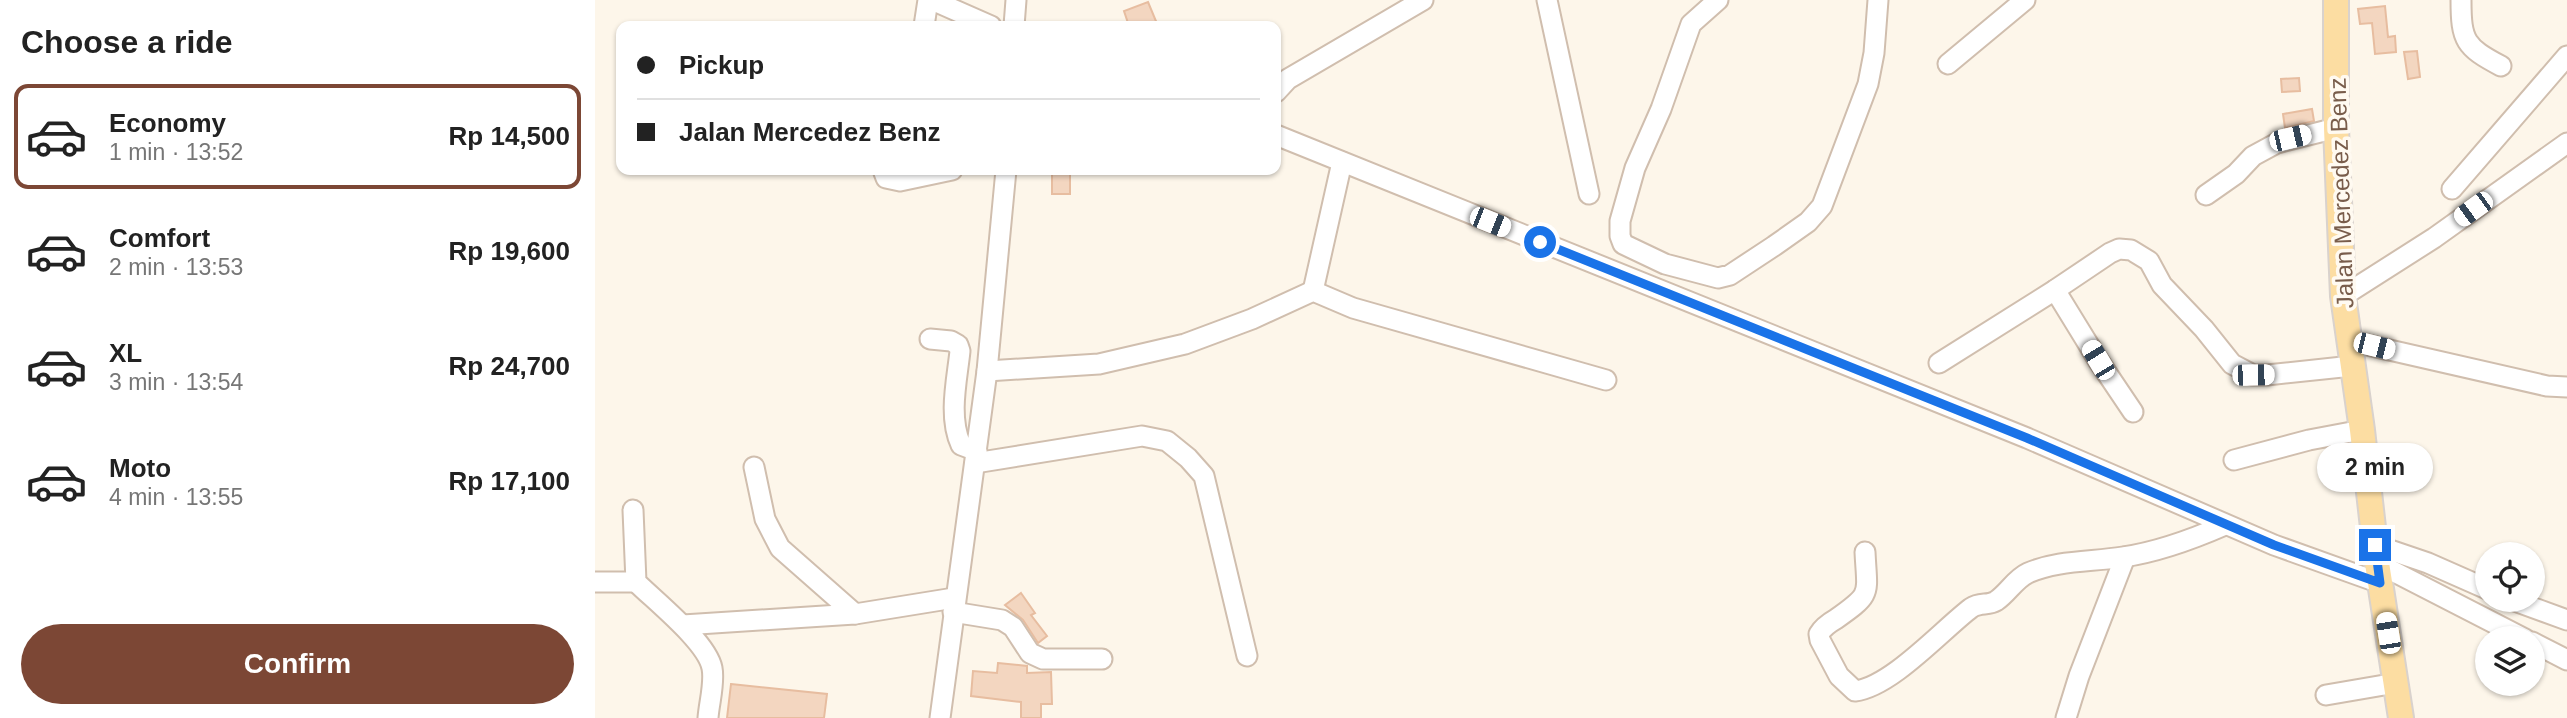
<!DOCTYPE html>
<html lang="en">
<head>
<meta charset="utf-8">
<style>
  :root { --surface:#fff; --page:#f6f6f6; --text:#222; --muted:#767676; --line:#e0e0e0; --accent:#7c4735 }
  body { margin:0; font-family:Arial,sans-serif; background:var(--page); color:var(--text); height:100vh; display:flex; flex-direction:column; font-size:26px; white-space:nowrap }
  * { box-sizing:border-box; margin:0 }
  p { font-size:23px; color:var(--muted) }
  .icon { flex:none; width:38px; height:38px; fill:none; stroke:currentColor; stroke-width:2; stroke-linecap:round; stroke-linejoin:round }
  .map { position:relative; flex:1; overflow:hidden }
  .details { display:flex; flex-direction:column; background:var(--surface); width:595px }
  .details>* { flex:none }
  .top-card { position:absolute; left:21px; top:21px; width:665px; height:154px; border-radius:14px; box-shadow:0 2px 5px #0004; display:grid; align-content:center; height:154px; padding:0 21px; background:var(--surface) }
  .fabs { position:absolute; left:1880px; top:542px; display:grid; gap:14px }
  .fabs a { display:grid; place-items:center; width:70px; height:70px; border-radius:50%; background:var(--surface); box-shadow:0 2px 5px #0004; font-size:35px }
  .end { position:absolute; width:32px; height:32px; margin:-16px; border:9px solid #1a73e8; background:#fff; box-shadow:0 0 0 4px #fff }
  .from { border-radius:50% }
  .bubble { position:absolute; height:49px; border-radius:24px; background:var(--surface); box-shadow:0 2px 5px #0004; font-size:23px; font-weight:800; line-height:49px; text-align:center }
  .car { position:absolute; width:21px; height:42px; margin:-21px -10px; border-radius:9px; box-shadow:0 0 5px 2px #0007; background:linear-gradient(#fff 24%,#345 0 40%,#fff 0 76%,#345 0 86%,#fff 0) }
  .top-card b { display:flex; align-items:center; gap:24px; height:66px; font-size:26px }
  .top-card b+b { border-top:2px solid var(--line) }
  .top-card i { width:18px; height:18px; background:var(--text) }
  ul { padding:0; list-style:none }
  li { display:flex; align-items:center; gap:21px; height:105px; margin:0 14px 10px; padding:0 7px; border:4px solid transparent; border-radius:14px }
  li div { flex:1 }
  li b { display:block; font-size:26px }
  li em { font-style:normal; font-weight:800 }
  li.current { border-color:var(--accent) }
  li>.icon { width:63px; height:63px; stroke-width:1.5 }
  h2 { padding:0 21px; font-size:32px; line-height:84px }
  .button { display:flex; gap:14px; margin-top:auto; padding:14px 21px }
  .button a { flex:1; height:80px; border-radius:42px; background:var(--accent); color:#fff; font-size:28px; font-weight:800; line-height:80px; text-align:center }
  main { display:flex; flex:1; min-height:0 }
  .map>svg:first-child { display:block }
  .building { fill:#f3d6c0; stroke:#e7bda0; stroke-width:2 }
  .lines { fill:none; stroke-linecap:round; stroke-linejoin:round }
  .minor-casing { stroke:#d0beae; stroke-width:23 }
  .major-casing { stroke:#d9d2cd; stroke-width:28 }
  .minor { stroke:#fff; stroke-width:19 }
  .major { stroke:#fcdda2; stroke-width:24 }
  .route { stroke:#1a73e8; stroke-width:9 }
  .labels { text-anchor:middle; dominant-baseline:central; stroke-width:7; stroke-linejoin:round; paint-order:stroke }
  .street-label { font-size:24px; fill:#795d4b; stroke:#fffaf1 }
</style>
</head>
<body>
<main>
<section class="details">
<h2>Choose a ride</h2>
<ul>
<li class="current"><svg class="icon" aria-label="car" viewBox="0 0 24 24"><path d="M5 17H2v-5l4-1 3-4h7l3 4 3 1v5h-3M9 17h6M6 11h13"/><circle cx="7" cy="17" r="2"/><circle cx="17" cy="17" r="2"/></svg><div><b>Economy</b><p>1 min · 13:52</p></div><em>Rp 14,500</em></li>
<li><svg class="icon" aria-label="car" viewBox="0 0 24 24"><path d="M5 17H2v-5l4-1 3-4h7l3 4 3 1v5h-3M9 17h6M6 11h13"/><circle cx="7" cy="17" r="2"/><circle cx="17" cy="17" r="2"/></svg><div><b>Comfort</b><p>2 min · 13:53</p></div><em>Rp 19,600</em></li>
<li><svg class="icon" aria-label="car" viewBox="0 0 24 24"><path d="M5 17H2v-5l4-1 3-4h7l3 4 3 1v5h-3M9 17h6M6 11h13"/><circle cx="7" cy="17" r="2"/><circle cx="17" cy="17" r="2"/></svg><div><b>XL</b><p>3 min · 13:54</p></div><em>Rp 24,700</em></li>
<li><svg class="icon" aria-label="car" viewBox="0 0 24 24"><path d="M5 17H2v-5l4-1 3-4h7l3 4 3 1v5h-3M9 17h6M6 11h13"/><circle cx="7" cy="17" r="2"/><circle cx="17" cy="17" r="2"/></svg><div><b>Moto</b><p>4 min · 13:55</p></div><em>Rp 17,100</em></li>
</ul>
<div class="button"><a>Confirm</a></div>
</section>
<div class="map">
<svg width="1972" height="718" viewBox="0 0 1972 718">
  <rect width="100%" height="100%" fill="#fdf6ea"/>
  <g class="building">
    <polygon points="553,2 563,26 534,26 529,11"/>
    <polygon points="1790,6 1793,37 1800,36 1801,52 1780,54 1777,23 1765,24 1763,9"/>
    <polygon points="1822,51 1825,77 1813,79 1809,52"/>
    <polygon points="1704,78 1705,91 1687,92 1686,79"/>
    <polygon points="1717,109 1719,121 1690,128 1688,114"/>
    <rect x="457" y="174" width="18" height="20"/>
    <polygon points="426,593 440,613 436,615 452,636 443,643 428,620 410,605"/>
    <polygon points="403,663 432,666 432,673 456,672 457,704 446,704 446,718 426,718 426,702 376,696 378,671 402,673"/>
    <polygon points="136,684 232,694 229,718 132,718"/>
  </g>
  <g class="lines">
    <g class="minor-casing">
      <g id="minor">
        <polyline points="337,0 396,26"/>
        <polyline points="952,0 994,194"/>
        <polyline points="1123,0 1096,24 1066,109 1040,168 1025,221 1025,236 1028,244 1070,264 1123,278 1135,275 1179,246 1213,222 1227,206 1273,84 1279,53 1283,0"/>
        <path d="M1866,0c0,41 4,47 40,66"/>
        <polyline points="329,26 333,0"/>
        <polyline points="419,26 421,0"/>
        <polyline points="1353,64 1430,0"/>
        <polyline points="681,92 693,79 828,0"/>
        <polyline points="681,135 1432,438 1679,545 1785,583"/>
        <polyline points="288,170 291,178 305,181 357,170"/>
        <polyline points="1857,189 1972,56"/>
        <polyline points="1611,195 1641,174 1658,156 1682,143 1741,128"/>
        <polyline points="1460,290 1503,360 1538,412"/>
        <polyline points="718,291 747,162"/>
        <polyline points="1748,296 1839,238 1972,143"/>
        <path d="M335,339l21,2 7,4 2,6c-3,29 -12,66 1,94l16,6"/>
        <polyline points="1755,341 1952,386 1972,387"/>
        <polyline points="1344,363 1460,290 1515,253 1524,249 1536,250 1554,261 1567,285 1609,329 1637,364 1658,375 1672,375 1757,366"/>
        <polyline points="392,371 504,364 590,344 657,319 718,291 758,308 1011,380"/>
        <polyline points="1639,460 1714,440 1767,430"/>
        <polyline points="380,463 547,436 572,441 593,458 609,476 652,656"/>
        <polyline points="159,467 170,519 185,548 260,614"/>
        <path d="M38,510l3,72c19,19 71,60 76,86 3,15 -3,35 -4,50"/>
        <polyline points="1780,545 1833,563 1892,589"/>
        <path d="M1270,552c2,43 8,41 -29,67 -7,4 -13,8 -17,15l1,6 19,36 16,15c36,-4 87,-61 116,-83 9,-6 17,-2 25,-7 12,-8 19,-22 32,-28 29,-13 64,-11 95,-16 35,-5 70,-18 102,-32"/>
        <polyline points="1782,563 1930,639"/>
        <polyline points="0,582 41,582"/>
        <polyline points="1917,600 1972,620"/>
        <polyline points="358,612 407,620 418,627 435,653 448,659 507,659"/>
        <polyline points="88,625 260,614 359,598"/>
        <polyline points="1937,642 1972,660"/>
        <polyline points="1731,695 1801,683"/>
        <polyline points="345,718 392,371 411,170"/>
        <polyline points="1471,718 1484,676 1530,557"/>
      </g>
    </g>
    <g class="major-casing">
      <polyline id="major" points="1741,0 1741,128 1748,296 1767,430 1782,563 1806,718"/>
    </g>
    <use href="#minor" class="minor"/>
    <use href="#major" class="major"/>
  </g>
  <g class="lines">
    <polyline class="route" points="945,242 1432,438 1679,545 1785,583 1780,545"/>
  </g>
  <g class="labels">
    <g class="street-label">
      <text transform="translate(1746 193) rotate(-92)">Jalan Mercedez Benz</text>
    </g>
  </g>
</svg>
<div class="fabs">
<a><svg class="icon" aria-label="locate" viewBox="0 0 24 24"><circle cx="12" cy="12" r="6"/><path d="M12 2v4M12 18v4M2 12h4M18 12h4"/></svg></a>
<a><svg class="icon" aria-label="layers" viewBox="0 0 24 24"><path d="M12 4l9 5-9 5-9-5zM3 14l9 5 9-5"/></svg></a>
</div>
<i class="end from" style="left:945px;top:242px"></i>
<i class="end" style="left:1780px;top:545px"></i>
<div class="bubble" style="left:1722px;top:443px;width:116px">2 min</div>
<i class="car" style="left:1695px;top:138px;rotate:77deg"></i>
<i class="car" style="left:1878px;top:209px;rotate:234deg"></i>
<i class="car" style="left:895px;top:222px;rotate:112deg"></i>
<i class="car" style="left:1779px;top:346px;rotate:104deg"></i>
<i class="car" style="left:1503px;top:360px;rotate:329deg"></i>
<i class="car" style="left:1658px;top:375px;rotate:89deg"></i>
<i class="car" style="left:1793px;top:633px;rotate:351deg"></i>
<div class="top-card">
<b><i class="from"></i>Pickup</b>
<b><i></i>Jalan Mercedez Benz</b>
</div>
</div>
</main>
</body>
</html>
